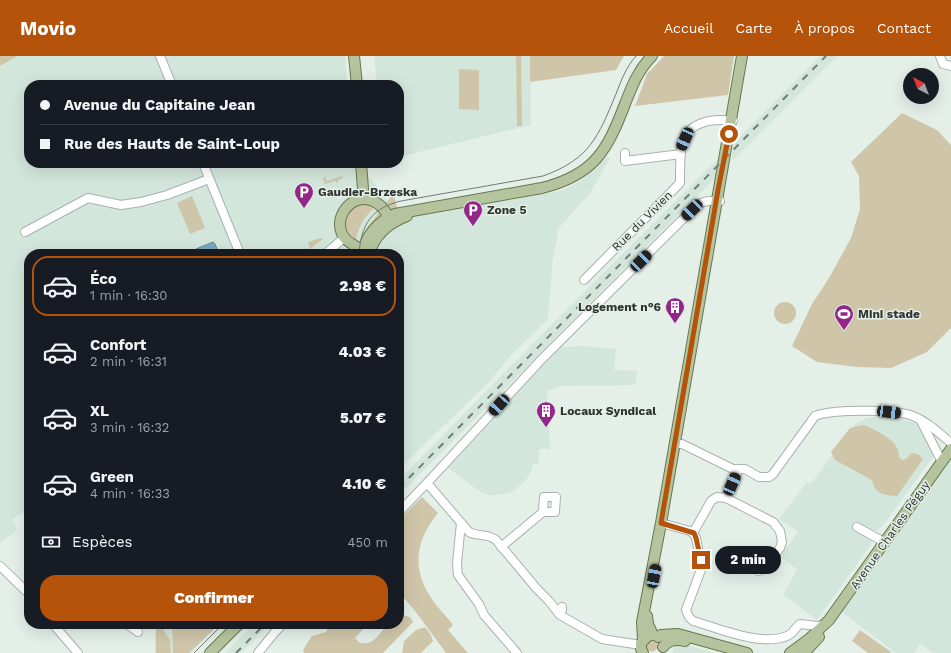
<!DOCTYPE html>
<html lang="fr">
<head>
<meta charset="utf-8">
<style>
  :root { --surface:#171b24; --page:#242831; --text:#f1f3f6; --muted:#9ea1a6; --line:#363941; --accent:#b45309 }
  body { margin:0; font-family:"Work Sans",sans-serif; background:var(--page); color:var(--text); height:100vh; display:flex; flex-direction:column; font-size:15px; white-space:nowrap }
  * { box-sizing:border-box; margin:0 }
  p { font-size:13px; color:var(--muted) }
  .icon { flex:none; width:22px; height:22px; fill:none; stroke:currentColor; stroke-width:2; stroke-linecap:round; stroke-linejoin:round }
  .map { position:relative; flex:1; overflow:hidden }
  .side { position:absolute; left:24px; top:193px; width:380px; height:380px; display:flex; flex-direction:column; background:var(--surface); border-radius:16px; box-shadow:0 4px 16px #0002 }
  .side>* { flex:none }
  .guide { position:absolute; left:24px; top:24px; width:380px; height:88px; border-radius:16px; box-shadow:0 4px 16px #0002; display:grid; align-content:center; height:88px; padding:0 16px; background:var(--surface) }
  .needle { width:26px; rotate:318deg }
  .controls { position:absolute; left:903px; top:12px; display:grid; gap:8px }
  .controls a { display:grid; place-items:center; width:36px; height:36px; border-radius:50%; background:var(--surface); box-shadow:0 4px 16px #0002; font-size:20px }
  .end { position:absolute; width:18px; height:18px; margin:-9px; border:5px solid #b45309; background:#fff; box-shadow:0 0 0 2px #fff }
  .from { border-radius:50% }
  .bubble { position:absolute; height:28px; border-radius:14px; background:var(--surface); box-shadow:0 4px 16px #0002; font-size:13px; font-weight:800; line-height:28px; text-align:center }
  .car { position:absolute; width:12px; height:24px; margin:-12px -6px; border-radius:5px; box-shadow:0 0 3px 1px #0007; background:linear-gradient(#222 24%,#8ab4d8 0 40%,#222 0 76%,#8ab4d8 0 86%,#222 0) }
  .guide b { display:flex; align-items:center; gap:14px; height:38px; font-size:15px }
  .guide b+b { border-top:1px solid var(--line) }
  .guide i { width:10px; height:10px; background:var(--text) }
  ul { padding:7px 0 0; list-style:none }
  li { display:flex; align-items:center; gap:12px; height:60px; margin:0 8px 6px; padding:0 8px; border:2px solid transparent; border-radius:16px }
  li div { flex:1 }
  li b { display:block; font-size:15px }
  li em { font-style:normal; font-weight:800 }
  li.current { border-color:var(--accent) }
  li>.icon { width:36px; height:36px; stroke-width:1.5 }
  .pay { display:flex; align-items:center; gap:10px; height:44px; padding:0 16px; font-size:15px }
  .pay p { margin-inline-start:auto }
  .cta { display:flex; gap:8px; margin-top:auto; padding:8px 16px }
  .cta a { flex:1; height:46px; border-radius:16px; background:var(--accent); color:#fff; font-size:16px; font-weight:800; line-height:46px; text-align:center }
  header { display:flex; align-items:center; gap:24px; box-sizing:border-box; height:56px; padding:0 20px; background:var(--accent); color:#fff }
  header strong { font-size:19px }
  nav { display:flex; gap:22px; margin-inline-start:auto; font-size:14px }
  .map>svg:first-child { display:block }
  .built { fill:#d3e6db }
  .green { fill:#cfc6aa }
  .water { fill:#77aac2; stroke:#618796 }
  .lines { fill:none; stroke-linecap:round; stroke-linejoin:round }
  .minor-casing { stroke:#a8b3ac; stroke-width:10 }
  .major-casing { stroke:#66784e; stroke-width:12 }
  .minor { stroke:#fff; stroke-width:8 }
  .major { stroke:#b5c49e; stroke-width:10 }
  .tram { stroke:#747b77; stroke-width:1 }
  .rail { stroke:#747b77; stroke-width:2; stroke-dasharray:7 7; stroke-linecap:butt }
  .route { stroke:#b45309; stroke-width:5 }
  .labels { text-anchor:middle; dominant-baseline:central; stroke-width:3; stroke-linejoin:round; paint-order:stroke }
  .poi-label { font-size:12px; font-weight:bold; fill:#2f3431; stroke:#e4efe8; text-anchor:start }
  .street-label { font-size:12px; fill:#2f3431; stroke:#e4efe8 }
</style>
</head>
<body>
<header>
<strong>Movio</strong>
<nav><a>Accueil</a><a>Carte</a><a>À propos</a><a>Contact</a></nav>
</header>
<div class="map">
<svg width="951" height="597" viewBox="0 0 951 597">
  <rect width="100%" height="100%" fill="#e4efe8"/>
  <g class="built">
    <polygon points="16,0 345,0 347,29 29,29 29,107 358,107 405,165 415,160 560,135 569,131 585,122 605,102 610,102 590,137 557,174 558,179 553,201 548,263 511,299 490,325 399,413 399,198 29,198 29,453 12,463 17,474 0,487 0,10"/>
    <polygon points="374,0 530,0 531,69 399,101 399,29 377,29"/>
    <polygon points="820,0 837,0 731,106 735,86"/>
    <polygon points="721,100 717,120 399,439 399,424 554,266"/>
    <polygon points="582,290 616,293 614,314 637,315 635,329 560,330 547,335 550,393 539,393 539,408 533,408 531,416 526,424 512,436 498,439 489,439 482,437 448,412 560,291"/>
    <polygon points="878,360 900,362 917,368 920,370 935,398 881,472 877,475 872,474 867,481 871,484 871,488 817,564 783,539 797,513 780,501 798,476 779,463 807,426 811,428 855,368 867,362"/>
    <polygon points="951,403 951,597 933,597 920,588 914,597 896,597 842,556 883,500"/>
    <polygon points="155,568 220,568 191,597 155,597"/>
    <polygon points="254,568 270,568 241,597 225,597"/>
    <polygon points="684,588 713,597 672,597 674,591"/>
  </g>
  <g class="green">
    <polygon points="0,0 16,0 16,1 0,10"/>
    <polygon points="516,0 521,0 522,70 517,70"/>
    <polygon points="530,0 624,0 616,14 530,26"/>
    <polygon points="664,0 734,0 728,39 635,50 647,18"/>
    <polygon points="459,13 479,14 479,54 459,53"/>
    <polygon points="902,57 937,74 951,89 951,272 927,296 891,312 857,311 817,306 792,290 812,248 829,222 851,182 860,153 859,120 851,106"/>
    <polygon points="342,120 343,122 338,124 337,128 335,125 325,128 323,122 325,121 327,125"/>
    <polygon points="392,139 394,139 398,155 393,155 388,151 387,146"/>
    <polygon points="192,140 205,172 190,178 177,147"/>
    <path d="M358,148h7l10,3c-11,10 -17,20 -19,34 -16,-12 -14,-27 2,-37z"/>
    <polygon points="380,155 383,161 362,187 367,172"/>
    <polygon points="321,182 323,183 322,184 310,193 308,186"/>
    <circle cx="785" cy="257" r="11"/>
    <path d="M864,369c10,4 29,13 33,23 2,3 2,7 2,9l3,3 4,-1 6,-6 6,1 5,5 -26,37c-13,-1 -21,-1 -25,-16l-37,-20 -4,-8 19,-24z"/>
    <path d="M422,441l16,16c-21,25 -27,54 -8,83 6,11 16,19 23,29l-5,5 20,23h-22l-31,-42 -16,-19v-72z"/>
    <path d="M402,559l8,2 3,5 -30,31h-79l-1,-3 9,-14 14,-4 4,-8h45l-12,5 -8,9 5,5c16,2 18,-10 29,-19h10v-7z"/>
    <polygon points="156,568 162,568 165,577 170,584 171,597 156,597"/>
    <polygon points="172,568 214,568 216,571 189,597 173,597"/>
    <polygon points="425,571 431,579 433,585 421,597 402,597 404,585 416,574"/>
    <polygon points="860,574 891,596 890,597 868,597 852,585"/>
    <circle cx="652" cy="590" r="5.5"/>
  </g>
  <polygon class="water" points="213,186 215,188 219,198 196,198 195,196 196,193"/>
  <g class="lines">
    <g class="minor-casing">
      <g id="minor">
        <polyline points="160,0 172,29"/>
        <polyline points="940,0 943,8 951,10"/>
        <polyline points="625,97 625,105 681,98"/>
        <polyline points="203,107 240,198"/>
        <polyline points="25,176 88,142 121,149 141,146 167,139 209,123"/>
        <polyline points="325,198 344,182"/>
        <path d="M584,224l96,-97c0,-11 0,-23 1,-35 4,-26 30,-30 52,-27"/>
        <polyline points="921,365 942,406"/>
        <path d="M674,388h8l51,25h12l14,8h10l4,-3 42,-58c16,-7 82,-7 98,0 15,6 26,17 38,27"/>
        <path d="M427,427l42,49c8,5 19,1 27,8l41,49 12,12 11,14 42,24 39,6"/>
        <polyline points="726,442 739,413"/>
        <path d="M399,456l28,-29 114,-123 151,-150c9,-9 15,-10 28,-9"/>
        <polyline points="461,467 457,507 458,519 479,548 484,559 517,597"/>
        <path d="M661,467l29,8 3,2 3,5 6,29 -16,43 3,7 4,4c25,7 68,26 94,15 6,-2 8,-9 13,-12l17,2 7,-1"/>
        <polyline points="857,471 884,486"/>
        <polyline points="693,477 711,445 717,441 726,442 773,466 780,475 782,486 780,492 766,511 759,515"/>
        <polyline points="501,491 543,456 555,456 556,441 544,441 543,456"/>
        <polyline points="0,510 29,538"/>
        <polyline points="558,556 562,554 562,551"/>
        <polyline points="53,568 78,597"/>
        <polyline points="127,568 138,576"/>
        <polyline points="258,597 275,576 283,568"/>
      </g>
    </g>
    <g class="major-casing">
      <g id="major">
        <polyline points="354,0 357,29"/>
        <polyline points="361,107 363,133 362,143"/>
        <path d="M371,192c8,-17 19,-25 36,-32"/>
        <path d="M369,193c-7,1 -11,-1 -17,-5 -28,-16 -2,-58 25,-41 6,4 12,12 12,20"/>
        <path d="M363,198c1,-18 16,-33 32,-40l147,-26c52,-13 65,-37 83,-84 7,-18 13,-34 27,-48"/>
        <polyline points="647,560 648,568 653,579"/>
        <polyline points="658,581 661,579 678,578 747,597"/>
        <polyline points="643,584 642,566 661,467 742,0"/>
        <path d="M663,591c5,-7 13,-8 22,-6"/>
        <polyline points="210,597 239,568"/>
        <polyline points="643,597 641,593 641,587 648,580"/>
        <polyline points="790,597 809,583 829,564 951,393"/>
        <polyline points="804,597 819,581"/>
      </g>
    </g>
    <use href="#minor" class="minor"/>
    <use href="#major" class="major"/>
    <g class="tram">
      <path d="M359,198c2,-29 12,-46 42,-53l142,-25c47,-17 55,-39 73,-82 5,-13 10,-27 20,-38"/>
      <polyline points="194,597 223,568"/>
    </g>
    <g class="rail">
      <polyline points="399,432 826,0"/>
      <polyline points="236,597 265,568"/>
    </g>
  </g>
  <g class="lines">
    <polyline class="route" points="701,504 696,482 694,477 661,467 718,134 729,78"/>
  </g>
  <defs>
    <g id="parking-pin" transform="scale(1)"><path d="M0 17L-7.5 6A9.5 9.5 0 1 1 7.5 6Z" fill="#922689" stroke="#e4efe8"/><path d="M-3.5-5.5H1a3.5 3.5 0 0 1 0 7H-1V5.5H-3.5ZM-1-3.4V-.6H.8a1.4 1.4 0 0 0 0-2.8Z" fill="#fff"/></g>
    <g id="building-pin" transform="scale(1)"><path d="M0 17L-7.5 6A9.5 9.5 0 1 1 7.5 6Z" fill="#922689" stroke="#e4efe8"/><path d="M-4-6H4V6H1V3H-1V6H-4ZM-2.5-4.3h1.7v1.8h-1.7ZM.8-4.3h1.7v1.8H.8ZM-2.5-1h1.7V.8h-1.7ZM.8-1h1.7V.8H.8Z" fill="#fff"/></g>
    <g id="stadium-pin" transform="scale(1)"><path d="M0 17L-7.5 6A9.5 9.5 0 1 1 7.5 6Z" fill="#922689" stroke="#e4efe8"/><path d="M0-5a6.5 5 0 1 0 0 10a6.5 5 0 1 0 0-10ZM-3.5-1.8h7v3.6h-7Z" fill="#fff"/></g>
  </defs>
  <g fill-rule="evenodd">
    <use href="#parking-pin" x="304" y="136"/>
    <use href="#parking-pin" x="473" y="154"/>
    <use href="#building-pin" x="675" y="251"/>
    <use href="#stadium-pin" x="844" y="258"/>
    <use href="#building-pin" x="546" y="355"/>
  </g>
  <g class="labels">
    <g class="poi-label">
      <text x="318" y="136">Gaudier-Brzeska</text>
      <text x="487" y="154">Zone 5</text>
      <text x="661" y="251" text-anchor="end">Logement n°6</text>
      <text x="858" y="258">Mini stade</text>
      <text x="560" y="355">Locaux Syndical</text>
    </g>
    <g class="street-label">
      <text transform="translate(642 165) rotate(-45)">Rue du Vivien</text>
      <text transform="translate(890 479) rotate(-55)">Avenue Charles Péguy</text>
    </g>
  </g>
</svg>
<div class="controls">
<a><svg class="needle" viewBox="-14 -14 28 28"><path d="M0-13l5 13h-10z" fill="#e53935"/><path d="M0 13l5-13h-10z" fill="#9ea1a6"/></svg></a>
</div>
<i class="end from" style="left:729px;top:78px"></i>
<i class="end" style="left:701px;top:504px"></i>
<div class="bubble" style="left:715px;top:490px;width:66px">2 min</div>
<i class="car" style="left:685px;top:83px;rotate:204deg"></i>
<i class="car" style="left:692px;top:154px;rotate:225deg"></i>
<i class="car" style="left:641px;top:205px;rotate:45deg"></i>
<i class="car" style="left:499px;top:349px;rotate:222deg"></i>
<i class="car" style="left:889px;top:356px;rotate:97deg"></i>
<i class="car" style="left:732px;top:428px;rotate:24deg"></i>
<i class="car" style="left:654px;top:520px;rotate:11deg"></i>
<div class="guide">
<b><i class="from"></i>Avenue du Capitaine Jean</b>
<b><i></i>Rue des Hauts de Saint-Loup</b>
</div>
<section class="side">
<ul>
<li class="current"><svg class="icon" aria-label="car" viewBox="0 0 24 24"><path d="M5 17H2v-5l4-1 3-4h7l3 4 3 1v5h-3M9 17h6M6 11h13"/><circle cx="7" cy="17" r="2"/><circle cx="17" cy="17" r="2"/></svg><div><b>Éco</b><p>1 min · 16:30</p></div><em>2.98 €</em></li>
<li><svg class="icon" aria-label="car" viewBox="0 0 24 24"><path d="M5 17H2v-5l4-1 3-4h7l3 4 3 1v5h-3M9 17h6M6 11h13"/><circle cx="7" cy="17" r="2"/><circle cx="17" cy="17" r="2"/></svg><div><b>Confort</b><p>2 min · 16:31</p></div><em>4.03 €</em></li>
<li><svg class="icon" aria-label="car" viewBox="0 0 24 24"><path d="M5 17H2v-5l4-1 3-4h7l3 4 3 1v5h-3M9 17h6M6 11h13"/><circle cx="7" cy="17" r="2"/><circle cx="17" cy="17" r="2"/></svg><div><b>XL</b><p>3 min · 16:32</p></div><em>5.07 €</em></li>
<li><svg class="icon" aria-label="car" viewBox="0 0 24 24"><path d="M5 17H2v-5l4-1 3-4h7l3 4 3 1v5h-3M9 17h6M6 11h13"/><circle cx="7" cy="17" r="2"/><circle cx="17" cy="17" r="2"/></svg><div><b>Green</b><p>4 min · 16:33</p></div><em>4.10 €</em></li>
</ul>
<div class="pay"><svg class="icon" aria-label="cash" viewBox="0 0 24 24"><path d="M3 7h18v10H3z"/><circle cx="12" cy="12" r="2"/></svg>Espèces<p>450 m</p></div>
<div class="cta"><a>Confirmer</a></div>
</section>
</div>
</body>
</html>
